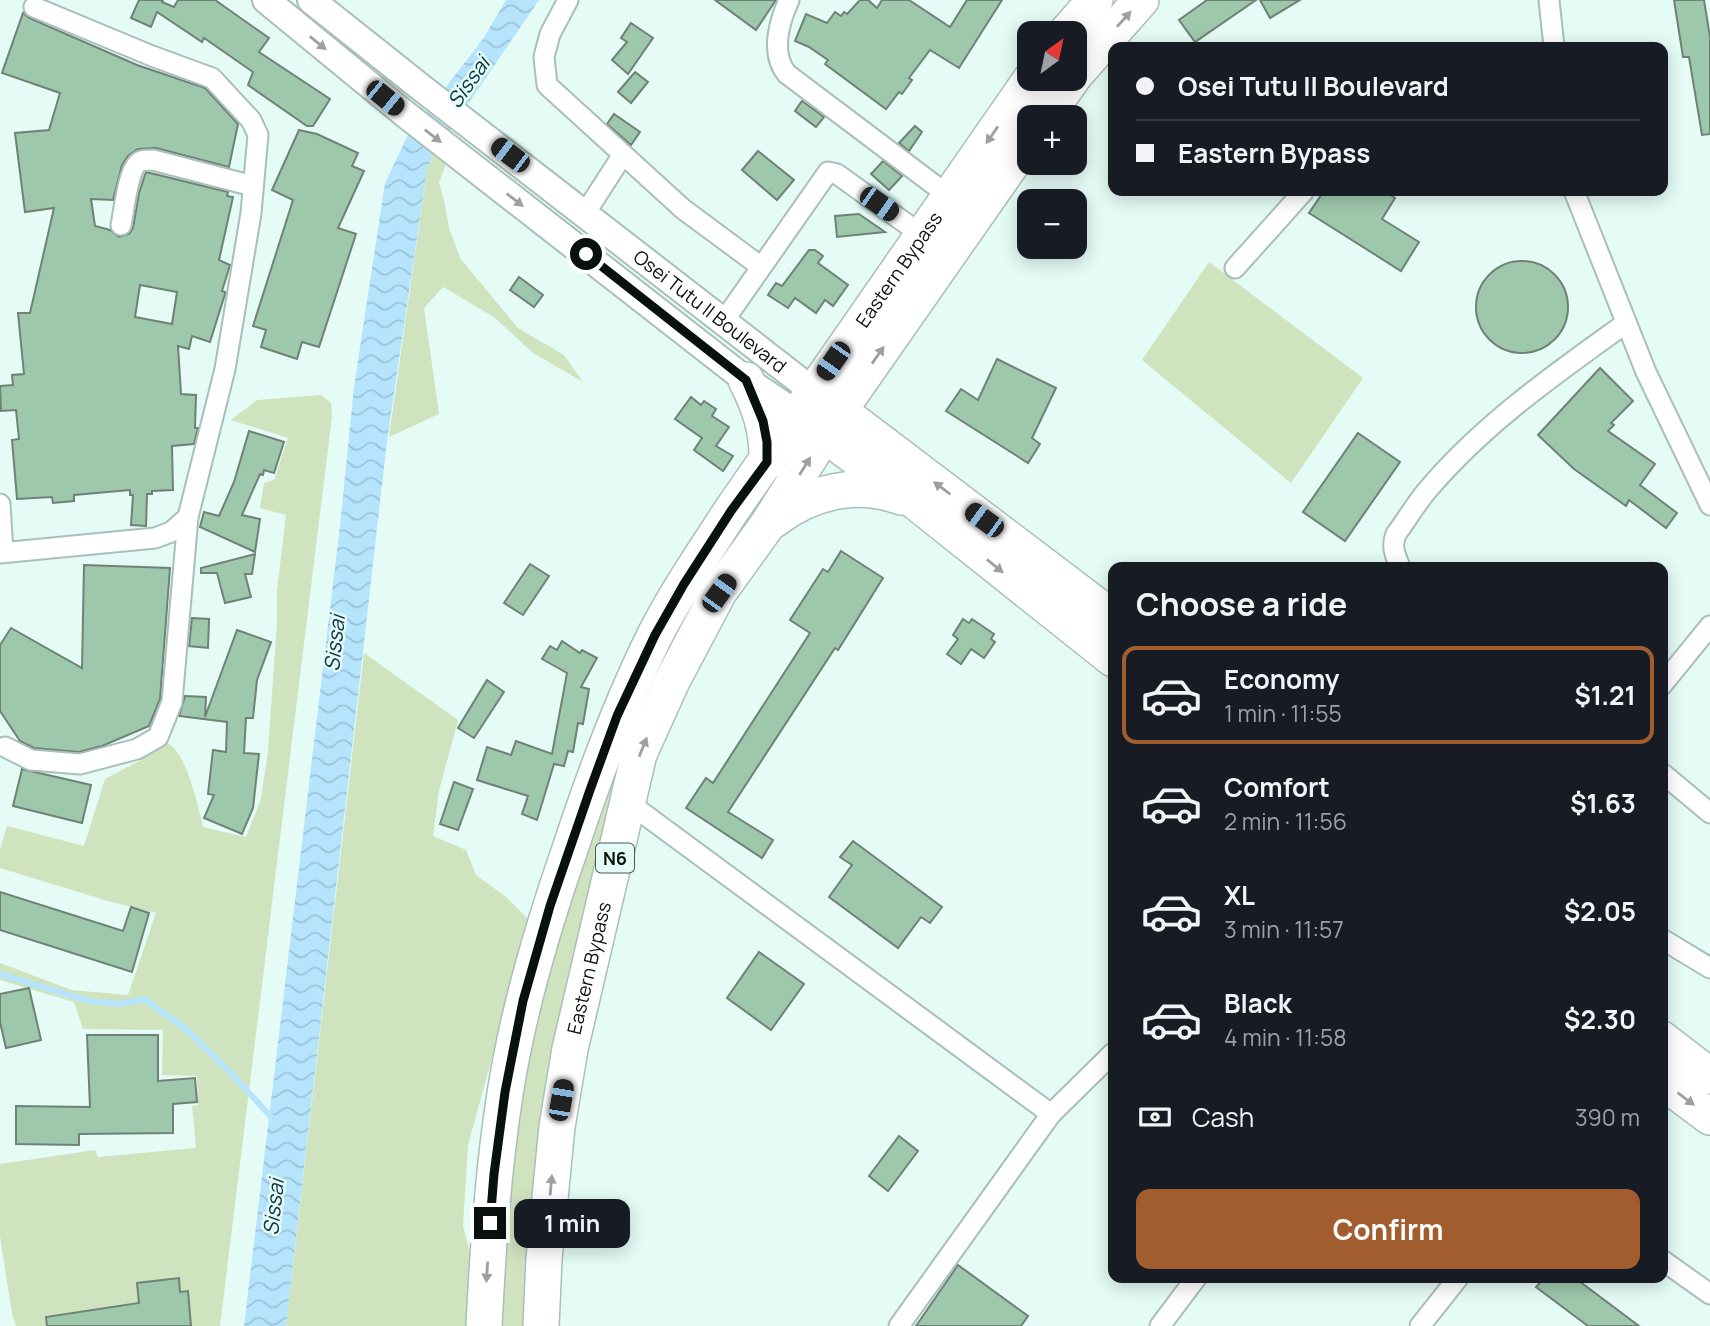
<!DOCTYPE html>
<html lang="en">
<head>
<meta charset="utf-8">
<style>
  :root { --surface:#171b24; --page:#242831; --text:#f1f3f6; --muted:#9ea1a6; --line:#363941; --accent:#a15d2e }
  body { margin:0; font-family:Manrope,sans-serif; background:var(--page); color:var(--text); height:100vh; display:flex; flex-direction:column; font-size:26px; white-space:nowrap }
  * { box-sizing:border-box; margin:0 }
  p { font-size:23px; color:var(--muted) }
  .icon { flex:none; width:38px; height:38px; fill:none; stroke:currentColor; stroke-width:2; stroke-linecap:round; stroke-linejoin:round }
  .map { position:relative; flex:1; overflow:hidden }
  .drawer { position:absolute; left:1108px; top:562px; width:560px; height:721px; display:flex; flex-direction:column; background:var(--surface); border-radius:14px; box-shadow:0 4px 18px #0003 }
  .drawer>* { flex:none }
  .banner { position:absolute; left:1108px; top:42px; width:560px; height:154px; border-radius:14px; box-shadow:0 4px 18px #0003; display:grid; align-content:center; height:154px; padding:0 28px; background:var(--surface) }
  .needle { width:46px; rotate:33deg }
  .fabs { position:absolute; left:1017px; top:21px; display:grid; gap:14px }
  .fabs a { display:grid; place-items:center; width:70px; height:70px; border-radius:14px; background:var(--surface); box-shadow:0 4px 18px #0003; font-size:35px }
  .end { position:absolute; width:32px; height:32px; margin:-16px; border:9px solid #09110f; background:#fff; box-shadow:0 0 0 4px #fff }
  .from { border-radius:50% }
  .bubble { position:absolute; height:49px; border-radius:14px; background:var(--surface); box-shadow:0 4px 18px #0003; font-size:23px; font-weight:700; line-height:49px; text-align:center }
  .car { position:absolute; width:21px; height:42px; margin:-21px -10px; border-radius:9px; box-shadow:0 0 5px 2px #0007; background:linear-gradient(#222 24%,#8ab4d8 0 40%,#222 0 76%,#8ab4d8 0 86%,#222 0) }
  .banner b { display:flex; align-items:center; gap:24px; height:66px; font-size:26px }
  .banner b+b { border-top:2px solid var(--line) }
  .banner i { width:18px; height:18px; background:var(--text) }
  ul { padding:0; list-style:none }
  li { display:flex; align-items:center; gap:21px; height:98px; margin:0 14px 10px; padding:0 14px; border:4px solid transparent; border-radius:14px }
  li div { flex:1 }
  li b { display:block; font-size:26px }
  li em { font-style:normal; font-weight:700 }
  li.active { border-color:var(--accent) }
  li>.icon { width:63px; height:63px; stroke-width:1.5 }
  h2 { padding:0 28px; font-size:32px; line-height:84px }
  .pay { display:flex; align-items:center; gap:18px; height:77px; padding:0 28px; font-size:26px }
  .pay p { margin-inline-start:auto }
  .button { display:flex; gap:14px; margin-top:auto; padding:14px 28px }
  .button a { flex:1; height:80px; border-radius:14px; background:var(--accent); color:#fff; font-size:28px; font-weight:700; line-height:80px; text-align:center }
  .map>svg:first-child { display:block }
  .green { fill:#d0e3bf }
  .water { fill:url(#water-waves) }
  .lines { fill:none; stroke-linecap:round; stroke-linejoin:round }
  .stream { stroke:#b6e4fd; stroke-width:6 }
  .building { fill:#9ec8ac; stroke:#708176; stroke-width:2; fill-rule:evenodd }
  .street-casing { stroke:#a9bfba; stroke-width:23 }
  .secondary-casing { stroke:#a9bfba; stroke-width:30 }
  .highway-casing { stroke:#a9bfba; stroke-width:38 }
  .street { stroke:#fff; stroke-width:19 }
  .secondary { stroke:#fff; stroke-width:26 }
  .highway { stroke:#fff; stroke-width:35 }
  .oneway { fill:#9da09f }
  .route { stroke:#09110f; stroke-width:9 }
  .labels { text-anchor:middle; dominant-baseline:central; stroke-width:5; stroke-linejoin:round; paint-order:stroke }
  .shield { fill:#e4fbf6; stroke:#4b5754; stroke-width:2 }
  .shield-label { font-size:18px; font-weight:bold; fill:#09110f }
  .street-label { font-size:19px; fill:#09110f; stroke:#e4fbf6 }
  .water-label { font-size:21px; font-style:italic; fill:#0d3446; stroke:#e4fbf6 }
</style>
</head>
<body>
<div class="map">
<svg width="1710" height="1326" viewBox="0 0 1710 1326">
  <defs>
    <pattern id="water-waves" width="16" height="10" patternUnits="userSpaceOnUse" patternTransform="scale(1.75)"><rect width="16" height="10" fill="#b6e4fd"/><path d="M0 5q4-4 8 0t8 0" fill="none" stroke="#9bc3d8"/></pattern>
  </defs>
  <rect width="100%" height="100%" fill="#e4fbf6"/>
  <g class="green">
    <polygon points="433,155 446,164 439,183 444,200 449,228 460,258 518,328 564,355 583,382 533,353 494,317 443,287 424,308 439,414 389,437 427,169"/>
    <polygon points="1209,262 1363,378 1291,483 1142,360"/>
    <path d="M321,395l10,8 1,13 -112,910h-204l-4,-12 -12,-78v-72l95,-14 3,7 98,-9 -4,-42 6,-1 -1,-29 -35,-1 1,-45 -80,-1 -9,-27 -74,-22v-17l72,27 56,5 28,-82 -48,-12 -108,-33v-19l7,-23 77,20 21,-67 36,-19 19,-20c4,2 11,4 14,8 15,17 24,57 29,79l43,10 15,-38 7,-48 9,-129v-31l9,-76 -26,-7 4,-25 10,-3 14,-42 -57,-18 26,-20z"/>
    <polygon points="364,653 458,720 439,791 433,836 466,850 476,875 506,897 527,918 527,931 468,1145 463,1226 471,1257 466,1326 286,1326"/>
    <polygon points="643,689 530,1326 495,1326 505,1173 530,1028 592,807"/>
  </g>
  <polygon class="water" points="506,0 539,0 433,155 427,169 387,441 286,1326 244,1326 340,526 354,387 385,183 407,137 483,39"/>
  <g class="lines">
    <polyline class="stream" points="0,974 89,1001 119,1004 144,999 186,1029 229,1071 274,1120"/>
  </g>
  <g class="building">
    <polygon points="139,0 163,0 162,2 174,7 178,0 215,0 269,38 259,52 330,99 313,126 307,126 248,85 253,72 204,38 202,42 157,12 151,27 131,18"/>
    <polygon points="715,0 776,0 756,30"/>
    <polygon points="860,0 868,0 877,8 882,0 909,0 950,27 967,0 1002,0 959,68 930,50 909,78 912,80 902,94 899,92 886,109 825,64 828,60 809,47 795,41 806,14 827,23 835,12 841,16 844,12 847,14"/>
    <polygon points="1207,0 1256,0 1195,42 1179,20"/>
    <polygon points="1260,0 1300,0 1270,18"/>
    <polygon points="1674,0 1704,0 1710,37 1710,134 1702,135 1689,57 1683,57"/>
    <path d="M23,13l6,5 108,47 68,23 33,36 -9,43 -73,-19 -18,1 -10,7 -6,9 -9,35 -22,-1 4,27 15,4 9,7 10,-3 4,-6 6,-35 7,-21 82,20 -1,4 6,1 -14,63 11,5 -8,26 3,1v2l-15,48 -18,-6 -3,13 -11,-3 3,48 15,1 -1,33h3l-4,16 -22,2 1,44 -21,1v3h-5l-1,32 -15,-1 2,-30h-3v-5l-56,5v6l-21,2 -1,-6 -35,2 -5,-59 7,-1 -3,-29 -15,1 -1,-25 13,-1 -1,-10 12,-1 -6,-61h12l24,-105 -29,4 -10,-79 34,-3 11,-37 -58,-20zM140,285l37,7 -5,32 -37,-7z"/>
    <polygon points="631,23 653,38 628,74 612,60 627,42 621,38"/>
    <polygon points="635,72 648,82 631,103 618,92"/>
    <polygon points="802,101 824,117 816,127 795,111"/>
    <polygon points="614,114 640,132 631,145 607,124"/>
    <polygon points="915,126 922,132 909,151 899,143"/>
    <polygon points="299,130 317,134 358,153 352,166 364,171 338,228 356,234 319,347 302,342 297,359 261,347 266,330 253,326 293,200 272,190"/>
    <polygon points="758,151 794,180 777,200 742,170"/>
    <polygon points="883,161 902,176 889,190 871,174"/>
    <polygon points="1324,191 1384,191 1395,198 1382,219 1419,242 1401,271 1309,213"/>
    <polygon points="859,214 885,232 837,237 835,216"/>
    <polygon points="809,250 815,250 823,256 818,263 848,285 833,306 825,300 816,313 795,298 788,308 768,295 776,283 782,286"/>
    <circle cx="1522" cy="307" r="46"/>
    <polygon points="519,277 543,295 534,307 510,290"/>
    <polygon points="997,359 1056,388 1032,438 1040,444 1028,463 946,411 961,389 978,400"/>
    <polygon points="1600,368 1633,401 1611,423 1614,425 1608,431 1655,464 1640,485 1677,513 1666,528 1629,500 1626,506 1574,469 1538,435"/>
    <polygon points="691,397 701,405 704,401 716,409 712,416 729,427 716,446 733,456 723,471 694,450 702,438 675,419"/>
    <polygon points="249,431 284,442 274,473 264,470 263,475 260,474 242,515 260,519 255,552 200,527 204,512 219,516 234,482"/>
    <polygon points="1358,433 1400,462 1345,541 1303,512"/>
    <polygon points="841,551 883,578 838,650 835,648 728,812 773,840 762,858 686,808 706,778 713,783 810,633 790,620 823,569 828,572"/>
    <polygon points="255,554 252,574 245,574 251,597 225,603 217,573 201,573 201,568"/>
    <polygon points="530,564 549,576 523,615 504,603"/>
    <polygon points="84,565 170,568 160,699 149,726 102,746 79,752 34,748 20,741 0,711 0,645 11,628 82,668"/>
    <polygon points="192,618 209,619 208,648 189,646"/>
    <polygon points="963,619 969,623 972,619 994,634 991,639 995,642 984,658 971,649 961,664 947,654 958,639 953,635"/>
    <polygon points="237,630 271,642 257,680 253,718 246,718 244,753 259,754 253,808 242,834 204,818 214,795 208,794 213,750 226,752 227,722 179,716 185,696 206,697 205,717"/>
    <polygon points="562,641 580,653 582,650 597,658 581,687 589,689 583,724 578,723 573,752 568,751 564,766 554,764 537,820 522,814 528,796 477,780 487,747 511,755 516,741 552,754 567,673 542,659 550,646 557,650"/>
    <polygon points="487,680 504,692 474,738 458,728"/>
    <polygon points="22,769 91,785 82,823 13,806"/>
    <polygon points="454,782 473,789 458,830 440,824"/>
    <polygon points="853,841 942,907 930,923 921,917 898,948 829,897 852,865 840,857"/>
    <polygon points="0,892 123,931 131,907 149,913 132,972 0,930"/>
    <polygon points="759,952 804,984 771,1030 727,998"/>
    <polygon points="29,988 41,1040 6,1048 0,1022 0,994"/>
    <polygon points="87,1035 158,1035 158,1081 195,1078 197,1102 173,1104 173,1133 79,1134 79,1145 16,1144 16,1106 90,1107"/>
    <polygon points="899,1136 918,1151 888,1191 869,1176"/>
    <polygon points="958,1265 1028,1316 1021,1326 916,1326"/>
    <polygon points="179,1278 180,1292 188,1291 191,1326 47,1326 46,1317 139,1303 137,1283"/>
    <polygon points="1544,1278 1575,1278 1639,1326 1588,1326 1536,1287"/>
  </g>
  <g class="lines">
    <g class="street-casing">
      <g id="street">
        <polyline points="568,0 550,34 544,57 547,85 683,209 760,266"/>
        <path d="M789,0c-10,22 -19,54 -2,74l162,122"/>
        <polyline points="1549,0 1554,47"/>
        <polyline points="1574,191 1646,372 1710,505"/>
        <polyline points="584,215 622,156"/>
        <path d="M121,225c3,-13 7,-59 20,-64 4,-1 8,-1 12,-1l100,26"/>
        <polyline points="1235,268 1304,191"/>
        <polyline points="723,322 828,172 837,174 922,235"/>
        <polyline points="0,504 3,552"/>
        <polyline points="0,553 155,538 171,532 188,517 225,369 251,213 258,135 251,120 212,78 152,56 34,7"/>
        <path d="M1400,567c-5,-12 -9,-21 -4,-33 12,-16 22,-34 35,-48 56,-65 127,-114 195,-163"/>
        <polyline points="1662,685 1710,626"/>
        <polyline points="5,747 31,760 80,764 137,749 158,737 172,702 188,517"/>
        <polyline points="1662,773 1710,813"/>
        <polyline points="629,803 1051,1114"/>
        <polyline points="1662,939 1710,968"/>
        <polyline points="1662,1260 1710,1294"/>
        <polyline points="899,1326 1051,1114 1113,1053"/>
        <polyline points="1160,1326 1196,1278"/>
        <polyline points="1420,1326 1458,1278"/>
      </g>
    </g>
    <g class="secondary-casing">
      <g id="secondary">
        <polyline points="266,0 405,114 746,380 797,414"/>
        <path id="s1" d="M311,0l112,89 390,302"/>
      </g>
    </g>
    <g class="highway-casing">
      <g id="highway">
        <polyline points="1066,33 1095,0"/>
        <polyline points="1074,76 1141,0"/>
        <polyline points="1045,117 1072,79"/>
        <path d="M746,380c14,27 22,52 21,82"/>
        <polyline points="820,396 1113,618"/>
        <polyline points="806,421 917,503 1113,659"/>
        <path d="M774,520c36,-28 83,-40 127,-23"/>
        <polyline points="1662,1039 1710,1076"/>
        <polyline points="1662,1081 1710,1117"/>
        <path id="s2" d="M484,1326c4,-78 9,-155 21,-232 13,-84 37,-165 65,-245 24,-73 50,-143 84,-212 22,-44 51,-85 77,-126l300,-432"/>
        <path id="s3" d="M541,1326l3,-67 13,-132 13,-78 69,-295 33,-73 47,-89 49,-68 71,-113 190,-272"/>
      </g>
    </g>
    <use href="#street" class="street"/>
    <use href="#secondary" class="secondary"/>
    <use href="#highway" class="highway"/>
  </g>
  <defs><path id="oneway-solid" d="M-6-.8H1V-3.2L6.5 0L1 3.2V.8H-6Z" transform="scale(1.75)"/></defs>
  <g class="oneway">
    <use href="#oneway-solid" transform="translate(1124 19) rotate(-48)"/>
    <use href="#oneway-solid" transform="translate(318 43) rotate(39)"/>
    <use href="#oneway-solid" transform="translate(992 135) rotate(125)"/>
    <use href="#oneway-solid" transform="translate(433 136) rotate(38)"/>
    <use href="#oneway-solid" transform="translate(515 200) rotate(38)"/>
    <use href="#oneway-solid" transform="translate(878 355) rotate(-55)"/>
    <use href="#oneway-solid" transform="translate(805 466) rotate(-58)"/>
    <use href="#oneway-solid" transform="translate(942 488) rotate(-143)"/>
    <use href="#oneway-solid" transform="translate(995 566) rotate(39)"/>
    <use href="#oneway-solid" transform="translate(643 747) rotate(-68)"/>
    <use href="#oneway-solid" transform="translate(1686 1099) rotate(37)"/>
    <use href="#oneway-solid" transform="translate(551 1185) rotate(-85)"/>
    <use href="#oneway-solid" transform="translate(487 1272) rotate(94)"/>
  </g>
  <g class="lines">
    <polyline class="route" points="490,1223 494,1174 505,1092 523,1001 550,906 590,790 617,716 655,635 684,584 731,511 767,462 767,442 763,421 746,380 586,254"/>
  </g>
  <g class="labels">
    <rect class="shield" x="596" y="843.5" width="38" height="29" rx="5"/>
    <g class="shield-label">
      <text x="615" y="858">N6</text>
    </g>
    <g class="street-label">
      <text stroke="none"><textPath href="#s2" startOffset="1157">Eastern Bypass</textPath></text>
      <text stroke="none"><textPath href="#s1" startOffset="506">Osei Tutu II Boulevard</textPath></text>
      <text stroke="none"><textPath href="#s3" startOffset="362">Eastern Bypass</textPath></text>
    </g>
    <g class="water-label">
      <text transform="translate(468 82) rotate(-55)">Sissai</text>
      <text transform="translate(334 643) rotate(-84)">Sissai</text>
      <text transform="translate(273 1207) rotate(-84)">Sissai</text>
    </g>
  </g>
</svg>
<div class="fabs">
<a><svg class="needle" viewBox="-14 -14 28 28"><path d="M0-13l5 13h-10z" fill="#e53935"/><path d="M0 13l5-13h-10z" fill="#9ea1a6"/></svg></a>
<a>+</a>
<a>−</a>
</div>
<i class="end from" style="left:586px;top:254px"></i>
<i class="end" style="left:490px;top:1223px"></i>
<div class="bubble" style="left:514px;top:1199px;width:116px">1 min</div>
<i class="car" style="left:385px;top:98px;rotate:129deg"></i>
<i class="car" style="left:510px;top:155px;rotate:307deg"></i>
<i class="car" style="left:879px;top:204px;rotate:125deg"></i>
<i class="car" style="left:833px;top:361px;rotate:215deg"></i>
<i class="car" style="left:984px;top:520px;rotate:306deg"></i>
<i class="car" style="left:719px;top:593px;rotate:36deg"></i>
<i class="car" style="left:561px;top:1100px;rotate:10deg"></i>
<div class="banner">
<b><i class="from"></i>Osei Tutu II Boulevard</b>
<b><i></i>Eastern Bypass</b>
</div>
<section class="drawer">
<h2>Choose a ride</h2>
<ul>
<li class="active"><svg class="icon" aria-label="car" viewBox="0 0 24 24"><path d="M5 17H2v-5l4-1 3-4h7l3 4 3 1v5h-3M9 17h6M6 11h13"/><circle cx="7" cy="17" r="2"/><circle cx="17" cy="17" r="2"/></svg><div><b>Economy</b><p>1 min · 11:55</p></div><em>$1.21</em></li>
<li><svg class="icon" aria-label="car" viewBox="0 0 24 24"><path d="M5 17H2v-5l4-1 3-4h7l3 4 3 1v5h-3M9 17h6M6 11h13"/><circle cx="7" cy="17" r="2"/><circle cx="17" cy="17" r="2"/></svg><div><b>Comfort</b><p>2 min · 11:56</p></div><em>$1.63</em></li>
<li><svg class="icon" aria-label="car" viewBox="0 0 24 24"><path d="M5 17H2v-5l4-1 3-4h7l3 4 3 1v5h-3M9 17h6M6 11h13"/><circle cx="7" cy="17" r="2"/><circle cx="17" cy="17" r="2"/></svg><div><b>XL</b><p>3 min · 11:57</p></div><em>$2.05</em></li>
<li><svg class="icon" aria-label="car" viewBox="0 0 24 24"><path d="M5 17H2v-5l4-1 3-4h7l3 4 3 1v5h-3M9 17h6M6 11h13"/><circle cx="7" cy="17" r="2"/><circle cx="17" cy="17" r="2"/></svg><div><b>Black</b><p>4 min · 11:58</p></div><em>$2.30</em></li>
</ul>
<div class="pay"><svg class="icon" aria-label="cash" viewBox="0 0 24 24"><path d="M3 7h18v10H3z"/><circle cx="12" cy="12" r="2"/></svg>Cash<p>390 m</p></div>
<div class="button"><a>Confirm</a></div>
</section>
</div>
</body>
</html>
